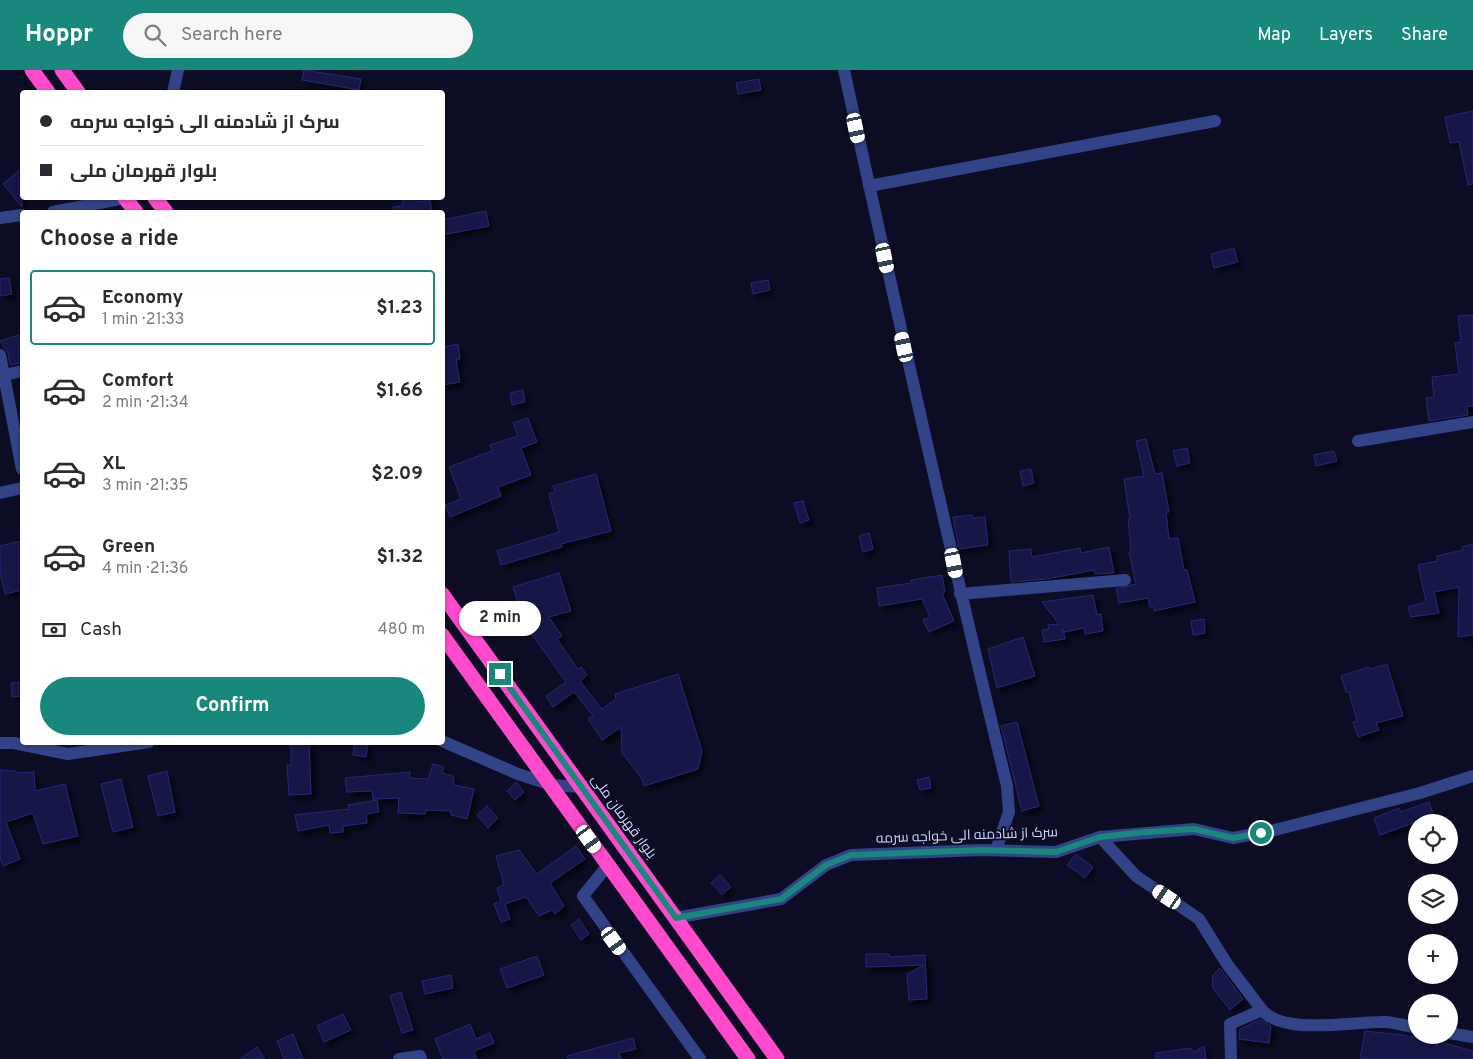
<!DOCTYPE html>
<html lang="en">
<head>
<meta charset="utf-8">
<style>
  :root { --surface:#fff; --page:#f7f7f7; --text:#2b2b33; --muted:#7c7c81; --line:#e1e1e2; --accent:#18887d }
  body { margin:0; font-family:Overpass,Cairo,sans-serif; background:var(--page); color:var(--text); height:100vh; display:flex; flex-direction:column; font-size:19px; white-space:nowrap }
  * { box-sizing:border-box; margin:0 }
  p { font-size:16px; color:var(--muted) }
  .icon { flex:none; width:28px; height:28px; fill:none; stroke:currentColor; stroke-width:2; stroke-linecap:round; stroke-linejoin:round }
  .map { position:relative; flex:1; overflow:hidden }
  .side { position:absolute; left:20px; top:140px; width:425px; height:535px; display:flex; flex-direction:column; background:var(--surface); border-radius:5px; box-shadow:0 1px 4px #0004 }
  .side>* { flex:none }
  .hud { position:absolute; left:20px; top:20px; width:425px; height:110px; border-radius:5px; box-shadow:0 1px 4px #0004; display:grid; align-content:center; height:110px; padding:0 20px; background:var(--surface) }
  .tools { position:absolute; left:1408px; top:744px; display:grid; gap:10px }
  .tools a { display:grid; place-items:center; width:50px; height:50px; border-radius:50%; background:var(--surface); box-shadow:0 1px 4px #0004; font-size:25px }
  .end { position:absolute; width:22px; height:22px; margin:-11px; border:6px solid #18887d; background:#fff; box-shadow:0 0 0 2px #fff }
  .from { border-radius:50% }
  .bubble { position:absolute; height:35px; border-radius:18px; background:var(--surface); box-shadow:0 1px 4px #0004; font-size:16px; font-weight:700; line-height:35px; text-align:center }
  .car { position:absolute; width:15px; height:30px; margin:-15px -8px; border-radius:6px; box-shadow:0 0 4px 1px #0007; background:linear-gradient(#fff 24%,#345 0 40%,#fff 0 76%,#345 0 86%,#fff 0) }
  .hud b { display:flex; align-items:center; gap:18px; height:48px; font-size:19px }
  .hud b+b { border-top:1px solid var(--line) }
  .hud i { width:12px; height:12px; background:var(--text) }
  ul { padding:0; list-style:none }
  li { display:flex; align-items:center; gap:15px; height:75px; margin:0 10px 8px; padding:0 10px; border:2px solid transparent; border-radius:5px }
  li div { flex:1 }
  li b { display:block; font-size:19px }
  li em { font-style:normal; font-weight:700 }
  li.on { border-color:var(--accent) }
  li>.icon { width:45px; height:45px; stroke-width:1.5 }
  h2 { padding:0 20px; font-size:22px; line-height:60px }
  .pay { display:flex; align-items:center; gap:12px; height:55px; padding:0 20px; font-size:19px }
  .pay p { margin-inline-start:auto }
  .primary-button { display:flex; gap:10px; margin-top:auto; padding:10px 20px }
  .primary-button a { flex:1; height:58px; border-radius:30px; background:var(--accent); color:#fff; font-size:20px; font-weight:700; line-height:58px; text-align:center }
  header { display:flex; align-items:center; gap:30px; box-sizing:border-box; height:70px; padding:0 25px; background:var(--accent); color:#fff }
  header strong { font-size:24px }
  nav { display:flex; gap:28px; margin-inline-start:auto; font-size:18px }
  .search { width:350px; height:45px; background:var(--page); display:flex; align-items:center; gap:12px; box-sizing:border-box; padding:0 18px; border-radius:28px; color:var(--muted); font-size:19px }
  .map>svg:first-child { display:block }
  .building { fill:#161747; stroke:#252876; filter:url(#shadow) }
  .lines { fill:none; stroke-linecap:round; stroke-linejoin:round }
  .minor { stroke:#324388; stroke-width:12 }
  .highway { stroke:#ff4acb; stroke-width:15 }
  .route { stroke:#18887d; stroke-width:6 }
  .labels { text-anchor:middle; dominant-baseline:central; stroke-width:4; stroke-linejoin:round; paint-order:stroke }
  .street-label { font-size:14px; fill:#cfd5ff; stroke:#0c0d24 }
</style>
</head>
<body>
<header>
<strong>Hoppr</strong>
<div class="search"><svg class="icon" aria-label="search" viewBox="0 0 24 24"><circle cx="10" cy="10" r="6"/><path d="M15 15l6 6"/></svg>Search here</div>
<nav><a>Map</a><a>Layers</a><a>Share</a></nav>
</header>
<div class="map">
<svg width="1473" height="989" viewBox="0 0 1473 989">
  <defs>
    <filter id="shadow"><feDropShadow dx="4.5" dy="4.5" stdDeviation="2.5" flood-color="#0009"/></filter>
  </defs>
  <rect width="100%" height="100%" fill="#0c0d24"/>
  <g class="building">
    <polygon points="304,0 361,9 359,20 302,10"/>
    <polygon points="759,9 761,20 738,24 736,13"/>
    <polygon points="1473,41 1473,114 1468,115 1459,72 1450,73 1445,47"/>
    <polygon points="22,98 22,137 3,114"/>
    <polygon points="407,128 419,128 420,132 430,130 432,142 394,142 393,137 403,136 402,131"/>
    <polygon points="486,141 489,156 442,165 442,150"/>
    <polygon points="1234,178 1238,192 1214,198 1211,184"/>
    <polygon points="9,208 12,224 0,226 0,209"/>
    <polygon points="768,210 770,220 753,224 751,213"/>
    <polygon points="1473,245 1473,336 1467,336 1468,345 1429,351 1426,328 1434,327 1432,307 1459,304 1455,273 1461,272 1458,246"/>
    <polygon points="22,264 22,293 10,295 8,283 0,271"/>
    <polygon points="458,274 460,289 456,290 460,312 442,315 442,277"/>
    <polygon points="523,320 525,332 512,335 510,323"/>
    <polygon points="528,348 537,372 521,378 531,405 498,417 501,426 450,447 445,435 461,429 449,397 492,381 490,375 518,366 513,353"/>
    <polygon points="1146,369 1155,404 1162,403 1169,442 1166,442 1169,469 1178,468 1184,500 1187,500 1195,532 1154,541 1153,537 1150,537 1148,528 1119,533 1116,519 1136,514 1129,482 1131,481 1128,449 1130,449 1124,409 1144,406 1136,371"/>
    <polygon points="1187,378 1190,393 1177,396 1173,381"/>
    <polygon points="1334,381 1337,391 1316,396 1314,385"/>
    <polygon points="1031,399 1034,413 1023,416 1020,401"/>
    <polygon points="596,404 611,461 561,474 562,477 501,495 497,481 559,462 549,424 555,422 553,416"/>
    <polygon points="803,431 809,450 800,453 794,433"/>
    <polygon points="972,445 973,448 985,447 988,475 959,479 953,447"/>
    <polygon points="869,463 873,479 863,482 859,466"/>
    <polygon points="22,471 22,520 5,524 0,502 0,476"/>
    <polygon points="1473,474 1473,565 1458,567 1459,517 1434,522 1439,543 1411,547 1408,537 1426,532 1418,495 1437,491 1437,486 1463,480 1462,477"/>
    <polygon points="1109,477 1114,503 1095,504 1094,500 1046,509 1011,512 1009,481 1031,479 1032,487 1080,478 1081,483"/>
    <polygon points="559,503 571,541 549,547 562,566 557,569 578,599 581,597 587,605 580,611 602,639 616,629 615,624 678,604 702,681 698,699 644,716 642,709 622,683 621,657 602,670 588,649 593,646 574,622 553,637 546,626 566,612 525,555 513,517"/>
    <polygon points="942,505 945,522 942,523 954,551 929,562 923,550 930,547 922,529 879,536 877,518 911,513 911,510"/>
    <polygon points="1093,525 1097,545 1101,544 1103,561 1085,564 1084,558 1065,562 1063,559 1065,569 1044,572 1042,560 1049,559 1048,555 1059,554 1042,532"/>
    <polygon points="1204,549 1205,563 1193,565 1191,551"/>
    <polygon points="1023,567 1035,606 997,618 988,579"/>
    <polygon points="1387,594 1403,646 1376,653 1379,660 1358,667 1353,652 1357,651 1349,622 1346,622 1341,606 1369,597 1370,599"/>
    <polygon points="22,612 22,626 12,627 11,613"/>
    <polygon points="1017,652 1039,736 1022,741 1001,656"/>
    <polygon points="291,672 309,672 311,724 289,725 287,695 291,695"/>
    <polygon points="355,672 368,672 366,687 353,685"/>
    <polygon points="433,694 444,697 442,703 453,706 454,715 474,719 467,749 451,745 451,741 426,740 425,744 398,743 399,728 373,729 372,721 347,722 345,708 410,702 410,708 428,709"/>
    <polygon points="0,700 16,701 17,703 34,702 35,721 65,714 78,766 43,774 33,743 6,752 20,789 3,796 0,788"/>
    <polygon points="167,701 175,742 158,746 148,706"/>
    <polygon points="929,707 931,718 920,720 917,710"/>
    <polygon points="121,709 133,757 113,762 101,714"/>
    <polygon points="516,712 524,722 515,730 507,721"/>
    <polygon points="377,730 379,742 366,744 367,753 343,756 343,762 330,763 329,755 298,761 295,745 349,739 348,735"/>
    <polygon points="1429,732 1436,752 1416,752 1380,765 1374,748 1399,738 1401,742"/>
    <polygon points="487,736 498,748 488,758 477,745"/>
    <polygon points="576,776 585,789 550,813 564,836 555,844 552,840 539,846 526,827 505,834 510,849 501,852 494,834 501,831 497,818 504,815 496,786 519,780 537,804"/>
    <polygon points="1076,784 1093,797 1085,808 1067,795"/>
    <polygon points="720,805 731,817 722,825 711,813"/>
    <polygon points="579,849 589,864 581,870 571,855"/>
    <polygon points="866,884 889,884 889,887 925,885 927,929 909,930 907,904 924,895 866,897"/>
    <polygon points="537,886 544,905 507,918 500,899"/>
    <polygon points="1220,898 1243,929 1230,940 1212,917 1213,905"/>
    <polygon points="451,905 453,918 425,924 422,911"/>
    <polygon points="401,922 413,960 402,963 390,926"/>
    <polygon points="343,944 351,960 324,972 317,956"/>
    <polygon points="1261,949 1271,956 1269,973 1239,969 1240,959"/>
    <polygon points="470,954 476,969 490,963 494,973 474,981 477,989 443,989 435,969"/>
    <polygon points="1365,961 1402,965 1444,973 1473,981 1473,989 1360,989"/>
    <polygon points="293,964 303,989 284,989 277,971"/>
    <polygon points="633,968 636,979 619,983 621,989 568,989 567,986"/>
    <polygon points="1204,976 1206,989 1156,989 1156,983 1190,978 1194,982"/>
    <polygon points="257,977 265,989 240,989"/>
  </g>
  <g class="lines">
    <g class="minor">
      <path d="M844,0c52,239 105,478 163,716l2,26 -13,38"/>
      <polyline points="173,22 178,0"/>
      <polyline points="869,116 1215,51"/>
      <polyline points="53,142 125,128"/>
      <polyline points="0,148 22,145"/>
      <polyline points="0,285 22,399"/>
      <polyline points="0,306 22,301"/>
      <polyline points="1358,371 1473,352"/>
      <polyline points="0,423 22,418"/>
      <polyline points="960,524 1125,510"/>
      <polyline points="442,671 518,704 552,715 581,717"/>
      <polyline points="0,673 14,673 68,684 149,672"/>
      <polyline points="1100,767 1136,806 1199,849 1227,894 1262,940 1230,954 1231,989"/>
      <polyline points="608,795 583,826 700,989"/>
      <polyline points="675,848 781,829 826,795 851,785 982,780 1056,782 1100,767 1194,759 1233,768 1271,761 1420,723 1473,706"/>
      <path d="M1262,940c22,26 92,11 124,12 10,1 20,4 30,5"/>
      <polyline points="1449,963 1473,967"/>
      <polyline points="399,989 420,986 421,989"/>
    </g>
    <g class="highway">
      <polyline points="32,0 48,22"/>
      <polyline points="62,0 78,22"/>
      <polyline points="125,128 136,142"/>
      <polyline points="155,128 166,142"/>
      <polyline points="442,524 777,989"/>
      <polyline points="442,565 748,989"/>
    </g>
  </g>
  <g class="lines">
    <polyline class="route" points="500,604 676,848 781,829 826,795 851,785 982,780 1056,782 1100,767 1146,762 1194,759 1233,768 1261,763"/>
  </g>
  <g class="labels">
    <g class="street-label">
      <text transform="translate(623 747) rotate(54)">بلوار قهرمان ملی</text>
      <text transform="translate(967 766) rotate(-2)">سرک از شادمنه الی خواجه سرمه</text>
    </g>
  </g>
</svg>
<div class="tools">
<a><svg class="icon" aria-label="locate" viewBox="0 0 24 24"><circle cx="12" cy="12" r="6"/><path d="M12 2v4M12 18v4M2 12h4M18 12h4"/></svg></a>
<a><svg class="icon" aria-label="layers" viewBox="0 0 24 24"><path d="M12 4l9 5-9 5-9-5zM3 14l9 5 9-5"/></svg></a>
<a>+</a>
<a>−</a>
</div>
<i class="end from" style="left:1261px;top:763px"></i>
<i class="end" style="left:500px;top:604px"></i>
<div class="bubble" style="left:459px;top:531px;width:82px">2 min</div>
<i class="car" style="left:856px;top:58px;rotate:168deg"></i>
<i class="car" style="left:885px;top:188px;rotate:168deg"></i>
<i class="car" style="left:904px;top:277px;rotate:348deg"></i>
<i class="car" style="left:954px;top:493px;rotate:169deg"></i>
<i class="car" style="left:589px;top:769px;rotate:144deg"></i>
<i class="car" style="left:1167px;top:827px;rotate:304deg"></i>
<i class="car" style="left:614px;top:871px;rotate:144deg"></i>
<div class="hud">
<b><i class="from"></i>سرک از شادمنه الی خواجه سرمه</b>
<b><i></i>بلوار قهرمان ملی</b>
</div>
<section class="side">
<h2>Choose a ride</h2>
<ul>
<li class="on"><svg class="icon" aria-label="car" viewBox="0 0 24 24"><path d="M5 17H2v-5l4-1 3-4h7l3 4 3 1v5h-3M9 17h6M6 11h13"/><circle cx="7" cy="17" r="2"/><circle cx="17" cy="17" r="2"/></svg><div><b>Economy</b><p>1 min · 21:33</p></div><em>$1.23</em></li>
<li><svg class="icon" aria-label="car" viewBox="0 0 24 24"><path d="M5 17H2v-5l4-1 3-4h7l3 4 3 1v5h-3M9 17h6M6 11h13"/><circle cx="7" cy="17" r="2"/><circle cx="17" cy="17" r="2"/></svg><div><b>Comfort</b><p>2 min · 21:34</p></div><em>$1.66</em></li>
<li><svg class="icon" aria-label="car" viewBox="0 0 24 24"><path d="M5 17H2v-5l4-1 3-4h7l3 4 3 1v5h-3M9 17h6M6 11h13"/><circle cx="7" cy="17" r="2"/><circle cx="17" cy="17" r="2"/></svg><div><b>XL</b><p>3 min · 21:35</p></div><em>$2.09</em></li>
<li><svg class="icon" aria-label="car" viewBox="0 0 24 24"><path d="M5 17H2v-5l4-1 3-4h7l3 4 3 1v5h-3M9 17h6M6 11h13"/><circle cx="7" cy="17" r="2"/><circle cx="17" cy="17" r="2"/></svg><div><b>Green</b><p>4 min · 21:36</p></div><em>$1.32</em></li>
</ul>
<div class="pay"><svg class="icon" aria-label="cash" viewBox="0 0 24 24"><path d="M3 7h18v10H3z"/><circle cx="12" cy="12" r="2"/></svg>Cash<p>480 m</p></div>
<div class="primary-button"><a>Confirm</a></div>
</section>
</div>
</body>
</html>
